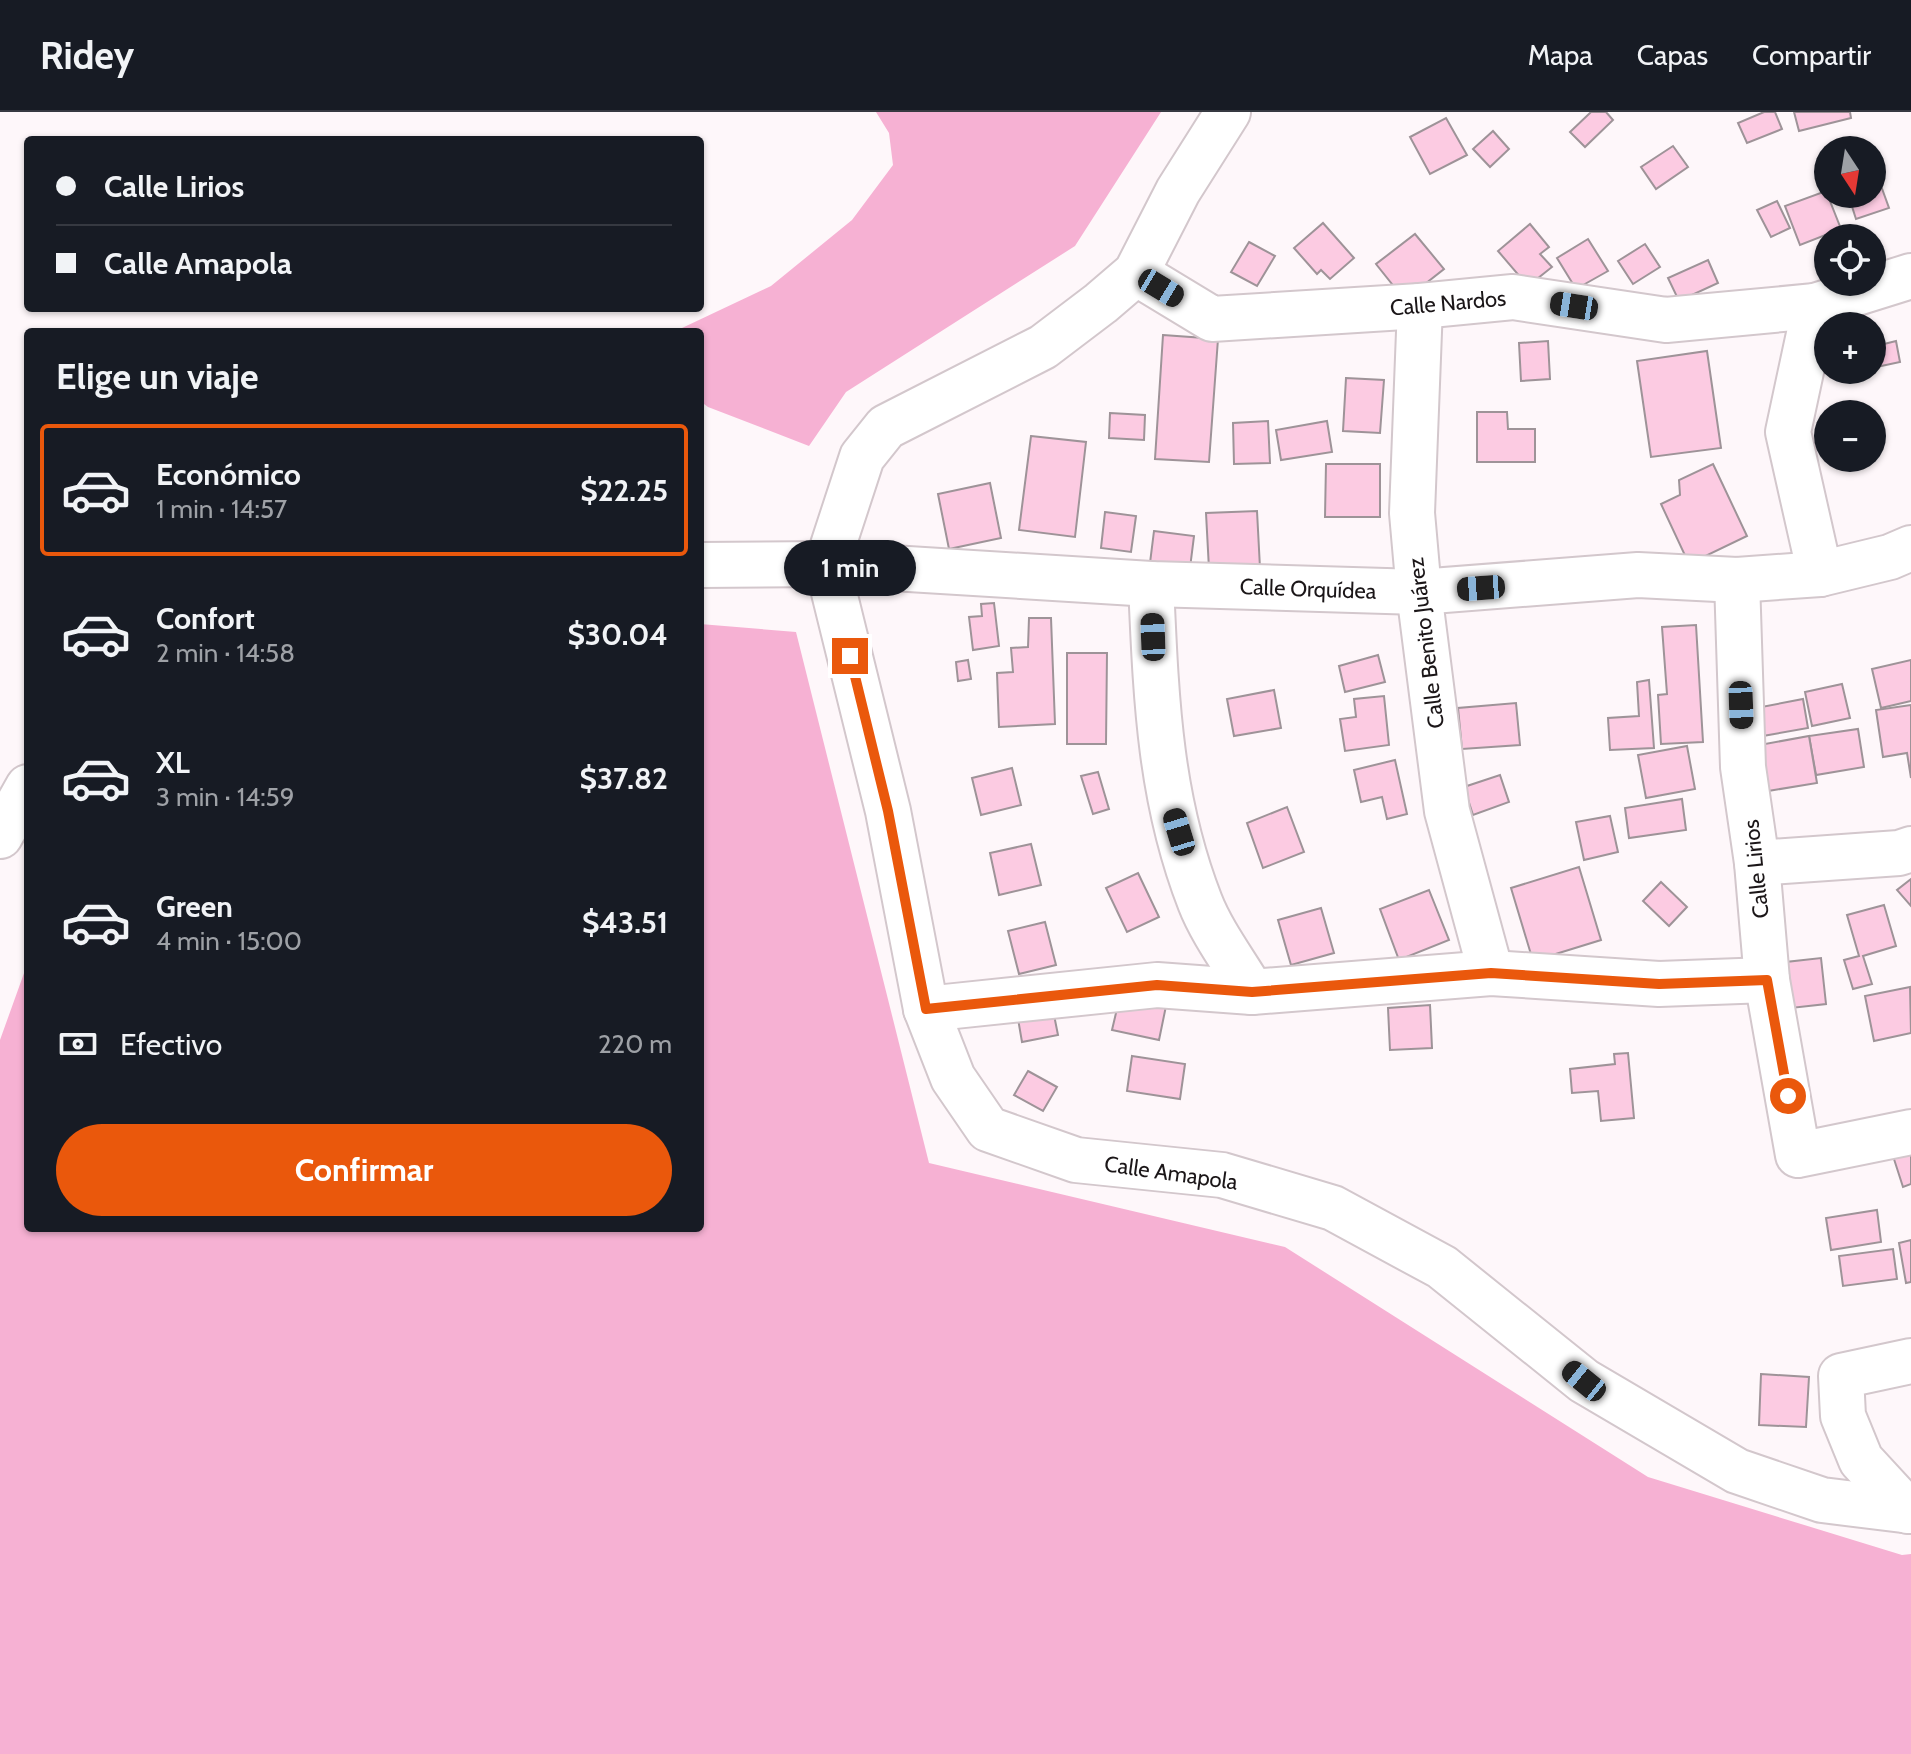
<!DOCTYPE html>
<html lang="es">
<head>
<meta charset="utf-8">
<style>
  :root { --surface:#171b24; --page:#20242c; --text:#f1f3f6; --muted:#9ea1a6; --line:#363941; --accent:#ea580c }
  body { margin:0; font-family:Cabin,sans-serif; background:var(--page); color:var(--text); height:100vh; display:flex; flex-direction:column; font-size:30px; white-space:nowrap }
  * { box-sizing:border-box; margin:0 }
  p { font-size:26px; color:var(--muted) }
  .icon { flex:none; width:44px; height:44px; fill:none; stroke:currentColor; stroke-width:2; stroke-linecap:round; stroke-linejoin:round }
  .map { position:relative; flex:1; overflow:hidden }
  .panel { position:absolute; left:24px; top:216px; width:680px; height:904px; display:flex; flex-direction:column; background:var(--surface); border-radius:8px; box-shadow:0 2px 6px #0004 }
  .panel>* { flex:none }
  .banner { position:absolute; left:24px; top:24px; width:680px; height:176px; border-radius:8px; box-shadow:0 2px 6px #0004; display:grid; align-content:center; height:176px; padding:0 32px; background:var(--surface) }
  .needle { width:52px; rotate:168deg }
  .buttons { position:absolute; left:1814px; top:24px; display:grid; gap:16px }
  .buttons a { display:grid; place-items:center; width:72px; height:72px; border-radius:50%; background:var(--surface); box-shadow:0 2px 6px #0004; font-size:40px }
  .end { position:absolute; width:36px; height:36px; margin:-18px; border:10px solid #ea580c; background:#fff; box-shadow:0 0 0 4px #fff }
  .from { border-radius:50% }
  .bubble { position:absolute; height:56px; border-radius:28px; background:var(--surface); box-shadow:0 2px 6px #0004; font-size:26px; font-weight:700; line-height:56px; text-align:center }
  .car { position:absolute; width:24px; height:48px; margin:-24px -12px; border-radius:10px; box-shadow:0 0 6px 2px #0007; background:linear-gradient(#222 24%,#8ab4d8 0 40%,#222 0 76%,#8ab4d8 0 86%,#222 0) }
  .banner b { display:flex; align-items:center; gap:28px; height:76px; font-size:30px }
  .banner b+b { border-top:2px solid var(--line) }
  .banner i { width:20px; height:20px; background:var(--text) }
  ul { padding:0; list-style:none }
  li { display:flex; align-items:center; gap:24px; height:132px; margin:0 16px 12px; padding:0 16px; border:4px solid transparent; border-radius:8px }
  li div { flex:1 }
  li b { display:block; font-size:30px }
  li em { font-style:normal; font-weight:700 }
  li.current { border-color:var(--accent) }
  li>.icon { width:72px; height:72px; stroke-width:1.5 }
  h2 { padding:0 32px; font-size:36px; line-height:96px }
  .pay { display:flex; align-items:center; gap:20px; height:88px; padding:0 32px; font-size:30px }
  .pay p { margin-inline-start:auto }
  .action { display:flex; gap:16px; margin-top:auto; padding:16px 32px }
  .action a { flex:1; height:92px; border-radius:48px; background:var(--accent); color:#fff; font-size:32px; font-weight:700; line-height:92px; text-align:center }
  header { display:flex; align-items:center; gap:48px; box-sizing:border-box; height:112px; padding:0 40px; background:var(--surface); border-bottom:2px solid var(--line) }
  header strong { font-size:38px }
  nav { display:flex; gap:44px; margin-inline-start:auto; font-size:28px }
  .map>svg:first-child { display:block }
  .green { fill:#f6b1d3 }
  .building { fill:#fccbe2; stroke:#9e9398; stroke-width:2 }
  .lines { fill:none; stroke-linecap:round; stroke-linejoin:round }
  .minor-casing { stroke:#d3c7cc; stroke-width:48 }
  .minor { stroke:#fff; stroke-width:44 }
  .route { stroke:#ea580c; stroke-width:10 }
  .labels { text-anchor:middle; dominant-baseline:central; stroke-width:6; stroke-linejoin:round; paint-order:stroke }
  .street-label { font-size:22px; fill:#1b1618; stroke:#fff }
</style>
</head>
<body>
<header>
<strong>Ridey</strong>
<nav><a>Mapa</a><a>Capas</a><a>Compartir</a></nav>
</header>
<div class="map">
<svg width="1911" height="1642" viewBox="0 0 1911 1642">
  <rect width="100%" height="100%" fill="#fef7fa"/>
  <g class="green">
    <polygon points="876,0 1161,0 1075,134 846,280 809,334 708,295 700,289 700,220 681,220 682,216 771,174 852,108 893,53 889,21"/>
    <polygon points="700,512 796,520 929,1051 1285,1135 1648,1365 1902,1443 1911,1442 1911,1642 0,1642 0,928 28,850 28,1116 700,1116"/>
  </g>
  <g class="building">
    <polygon points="1591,0 1606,0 1613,8 1585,35 1570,20"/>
    <polygon points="1764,0 1775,0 1782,17 1747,31 1738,11"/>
    <polygon points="1794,0 1850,0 1851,6 1799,19"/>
    <polygon points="1446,6 1467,43 1430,62 1410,25"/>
    <polygon points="1493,19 1509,37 1490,55 1473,37"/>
    <polygon points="1673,34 1688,55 1656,77 1641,55"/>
    <polygon points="1880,71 1889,96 1856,107 1848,82 1872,82 1872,74"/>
    <polygon points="1826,79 1841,117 1800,133 1785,94"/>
    <polygon points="1777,89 1790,116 1771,125 1757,98"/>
    <polygon points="1323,111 1354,146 1330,167 1321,158 1317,162 1294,136"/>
    <polygon points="1530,112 1549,135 1540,142 1552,155 1528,174 1498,139"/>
    <polygon points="1415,122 1444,157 1411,183 1400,182 1376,152"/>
    <polygon points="1588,127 1608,159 1576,177 1557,146"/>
    <polygon points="1249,130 1275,144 1257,174 1231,160"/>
    <polygon points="1645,132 1660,155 1633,172 1618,149"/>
    <polygon points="1708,148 1718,171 1679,189 1668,166"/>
    <polygon points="1163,223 1218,227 1209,350 1155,347"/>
    <polygon points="1548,229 1550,267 1521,269 1519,231"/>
    <polygon points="1896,229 1900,250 1872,256 1872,235"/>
    <polygon points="1707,239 1721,336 1651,345 1637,249"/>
    <polygon points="1837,258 1865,258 1838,264"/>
    <polygon points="1346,266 1384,268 1380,321 1343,319"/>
    <polygon points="1477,300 1507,300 1508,317 1535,317 1535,350 1477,350"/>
    <polygon points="1110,301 1145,303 1144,328 1109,326"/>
    <polygon points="1268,309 1270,351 1234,352 1233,311"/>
    <polygon points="1327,309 1332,340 1281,348 1276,318"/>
    <polygon points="1031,324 1086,330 1075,425 1019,418"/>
    <polygon points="1326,352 1380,352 1380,405 1325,405"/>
    <polygon points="1713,352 1747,424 1689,452 1661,392 1680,383 1679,368"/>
    <polygon points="990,371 1001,426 949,437 938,382"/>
    <polygon points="1257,399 1260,456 1209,457 1206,401"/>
    <polygon points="1105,400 1136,404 1131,440 1101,436"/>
    <polygon points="1154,419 1194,424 1190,456 1150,451"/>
    <polygon points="994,491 999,534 973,538 969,505 982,504 981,492"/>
    <polygon points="1029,506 1051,506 1055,612 999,615 997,561 1013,560 1011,536 1028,535"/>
    <polygon points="1696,513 1703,630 1661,632 1658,583 1667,582 1662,515"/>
    <polygon points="1067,541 1107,541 1106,632 1067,632"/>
    <polygon points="1378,543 1385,570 1345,580 1339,554"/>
    <polygon points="968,548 971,567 958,569 956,550"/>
    <polygon points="1911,548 1911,589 1881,596 1872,557"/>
    <polygon points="1649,568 1654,636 1610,638 1608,606 1639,604 1637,570"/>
    <polygon points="1842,572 1850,606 1812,614 1805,580"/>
    <polygon points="1274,578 1281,616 1234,624 1227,587"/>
    <polygon points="1384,584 1389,633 1345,639 1340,607 1356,605 1354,587"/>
    <polygon points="1803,587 1808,616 1757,625 1751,597"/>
    <polygon points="1516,591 1520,633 1462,637 1458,596"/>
    <polygon points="1911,593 1911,666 1907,641 1883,645 1876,598"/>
    <polygon points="1858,617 1864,655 1816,663 1809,624"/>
    <polygon points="1809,624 1817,671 1762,680 1754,634"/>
    <polygon points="1687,634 1695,677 1646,686 1638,643"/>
    <polygon points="1395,648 1407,702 1387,707 1382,685 1361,690 1354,658"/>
    <polygon points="1012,656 1021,693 981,703 972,666"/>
    <polygon points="1098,660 1109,697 1093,702 1081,664"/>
    <polygon points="1500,663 1509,690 1473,703 1464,675"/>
    <polygon points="1682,687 1686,718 1629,726 1625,696"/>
    <polygon points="1287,695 1304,740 1263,756 1247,711"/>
    <polygon points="1610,704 1618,740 1584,748 1576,710"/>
    <polygon points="1031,732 1041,773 999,783 990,741"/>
    <polygon points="1579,755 1601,828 1533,849 1511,776"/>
    <polygon points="1138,761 1159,805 1127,820 1106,776"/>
    <polygon points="1911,767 1911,794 1897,778"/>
    <polygon points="1661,770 1687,795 1669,814 1643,789"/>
    <polygon points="1429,778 1449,828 1399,848 1380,797"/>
    <polygon points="1884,793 1896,834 1863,844 1872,872 1853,877 1844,848 1859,844 1847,803"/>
    <polygon points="1321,796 1334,841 1291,853 1278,808"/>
    <polygon points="1045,810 1056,853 1019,862 1008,819"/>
    <polygon points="1821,846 1826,892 1791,896 1786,850"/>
    <polygon points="1910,875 1911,921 1874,929 1865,884"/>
    <polygon points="1120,884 1166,894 1159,928 1112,918"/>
    <polygon points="1052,893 1058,923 1022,930 1017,901"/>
    <polygon points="1430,893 1432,936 1390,938 1388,896"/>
    <polygon points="1628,941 1634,1006 1601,1009 1598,979 1572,981 1570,957 1615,952 1614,942"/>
    <polygon points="1132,944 1185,952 1180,987 1127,979"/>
    <polygon points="1028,959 1057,975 1043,999 1014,983"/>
    <polygon points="1911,1038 1911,1072 1903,1075 1893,1044"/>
    <polygon points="1877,1098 1881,1130 1831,1138 1826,1106"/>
    <polygon points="1911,1128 1911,1170 1906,1171 1899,1131"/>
    <polygon points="1893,1137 1897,1167 1843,1174 1839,1144"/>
    <polygon points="1761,1262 1809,1265 1806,1315 1759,1313"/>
  </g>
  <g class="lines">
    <g class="minor-casing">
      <g id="minor">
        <polyline points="1136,161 1212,207 1420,194 1513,185 1666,208 1815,194 1911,164"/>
        <polyline points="1420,194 1412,401 1419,480 1447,699 1491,861"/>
        <polyline points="1815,194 1788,320 1820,462"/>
        <polyline points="827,452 888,699 926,897 953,966 988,1017 1076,1048 1222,1063 1333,1096 1442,1155 1584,1269 1737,1359 1822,1388 1911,1399"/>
        <polyline points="827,452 862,345 886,315 1043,235 1101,191 1136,161 1178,79 1228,0"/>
        <polyline points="700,453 827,452 1151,472 1419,480 1638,463 1737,468 1820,462 1890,445 1911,436"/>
        <polyline points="1737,468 1743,655 1757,751 1767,868 1798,1043 1911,1020"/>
        <path d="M1151,472c5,111 8,213 49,318 12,31 35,61 52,90"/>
        <polyline points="0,724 28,675"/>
        <polyline points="1757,751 1899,741 1911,737"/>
        <polyline points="926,897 1157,873 1252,880 1491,861 1659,872 1767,868"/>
        <polyline points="1908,1399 1861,1348 1843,1304 1841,1264 1911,1249"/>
      </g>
    </g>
    <use href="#minor" class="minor"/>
  </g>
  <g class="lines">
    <polyline class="route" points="850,544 888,699 926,897 1157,873 1252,880 1491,861 1659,872 1767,868 1788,984"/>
  </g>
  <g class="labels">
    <g class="street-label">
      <text transform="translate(1448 191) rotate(-5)">Calle Nardos</text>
      <text transform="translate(1308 477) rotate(2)">Calle Orquídea</text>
      <text transform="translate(1426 531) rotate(-97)">Calle Benito Juárez</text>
      <text transform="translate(1756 757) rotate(-96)">Calle Lirios</text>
      <text transform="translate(1171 1061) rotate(8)">Calle Amapola</text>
    </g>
  </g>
</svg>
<div class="buttons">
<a><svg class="needle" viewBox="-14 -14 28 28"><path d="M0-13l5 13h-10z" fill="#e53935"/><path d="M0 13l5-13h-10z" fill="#9ea1a6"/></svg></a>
<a><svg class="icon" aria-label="locate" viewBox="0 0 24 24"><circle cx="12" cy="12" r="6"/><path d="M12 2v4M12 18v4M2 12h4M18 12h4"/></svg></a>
<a>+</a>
<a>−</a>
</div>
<i class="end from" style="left:1788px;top:984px"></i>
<i class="end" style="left:850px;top:544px"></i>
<div class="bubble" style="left:784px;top:428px;width:132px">1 min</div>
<i class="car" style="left:1161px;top:176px;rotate:121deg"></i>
<i class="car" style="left:1574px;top:194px;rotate:279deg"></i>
<i class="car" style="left:1481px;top:476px;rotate:266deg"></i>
<i class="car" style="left:1153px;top:525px;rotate:358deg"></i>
<i class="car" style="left:1741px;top:593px;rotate:178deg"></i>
<i class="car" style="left:1179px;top:720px;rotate:343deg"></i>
<i class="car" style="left:1584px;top:1269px;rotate:309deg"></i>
<div class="banner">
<b><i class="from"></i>Calle Lirios</b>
<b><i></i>Calle Amapola</b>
</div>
<section class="panel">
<h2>Elige un viaje</h2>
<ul>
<li class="current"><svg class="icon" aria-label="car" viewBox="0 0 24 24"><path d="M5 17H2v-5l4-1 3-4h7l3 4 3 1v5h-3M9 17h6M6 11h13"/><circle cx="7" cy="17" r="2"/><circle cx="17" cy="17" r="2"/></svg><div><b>Económico</b><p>1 min · 14:57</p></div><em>$22.25</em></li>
<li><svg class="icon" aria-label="car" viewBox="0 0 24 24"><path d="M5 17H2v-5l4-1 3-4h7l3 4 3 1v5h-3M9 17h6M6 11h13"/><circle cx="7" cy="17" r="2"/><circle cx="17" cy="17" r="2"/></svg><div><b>Confort</b><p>2 min · 14:58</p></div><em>$30.04</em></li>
<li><svg class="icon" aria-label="car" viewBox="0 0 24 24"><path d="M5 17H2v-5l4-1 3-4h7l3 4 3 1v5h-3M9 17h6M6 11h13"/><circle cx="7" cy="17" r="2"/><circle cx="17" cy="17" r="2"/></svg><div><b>XL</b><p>3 min · 14:59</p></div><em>$37.82</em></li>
<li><svg class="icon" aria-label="car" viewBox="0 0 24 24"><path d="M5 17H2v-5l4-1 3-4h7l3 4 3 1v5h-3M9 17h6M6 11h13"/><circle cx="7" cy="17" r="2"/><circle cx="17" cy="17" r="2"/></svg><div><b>Green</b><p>4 min · 15:00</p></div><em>$43.51</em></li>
</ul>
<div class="pay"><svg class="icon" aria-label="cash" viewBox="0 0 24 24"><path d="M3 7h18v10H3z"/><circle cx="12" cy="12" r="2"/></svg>Efectivo<p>220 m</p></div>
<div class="action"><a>Confirmar</a></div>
</section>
</div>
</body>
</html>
